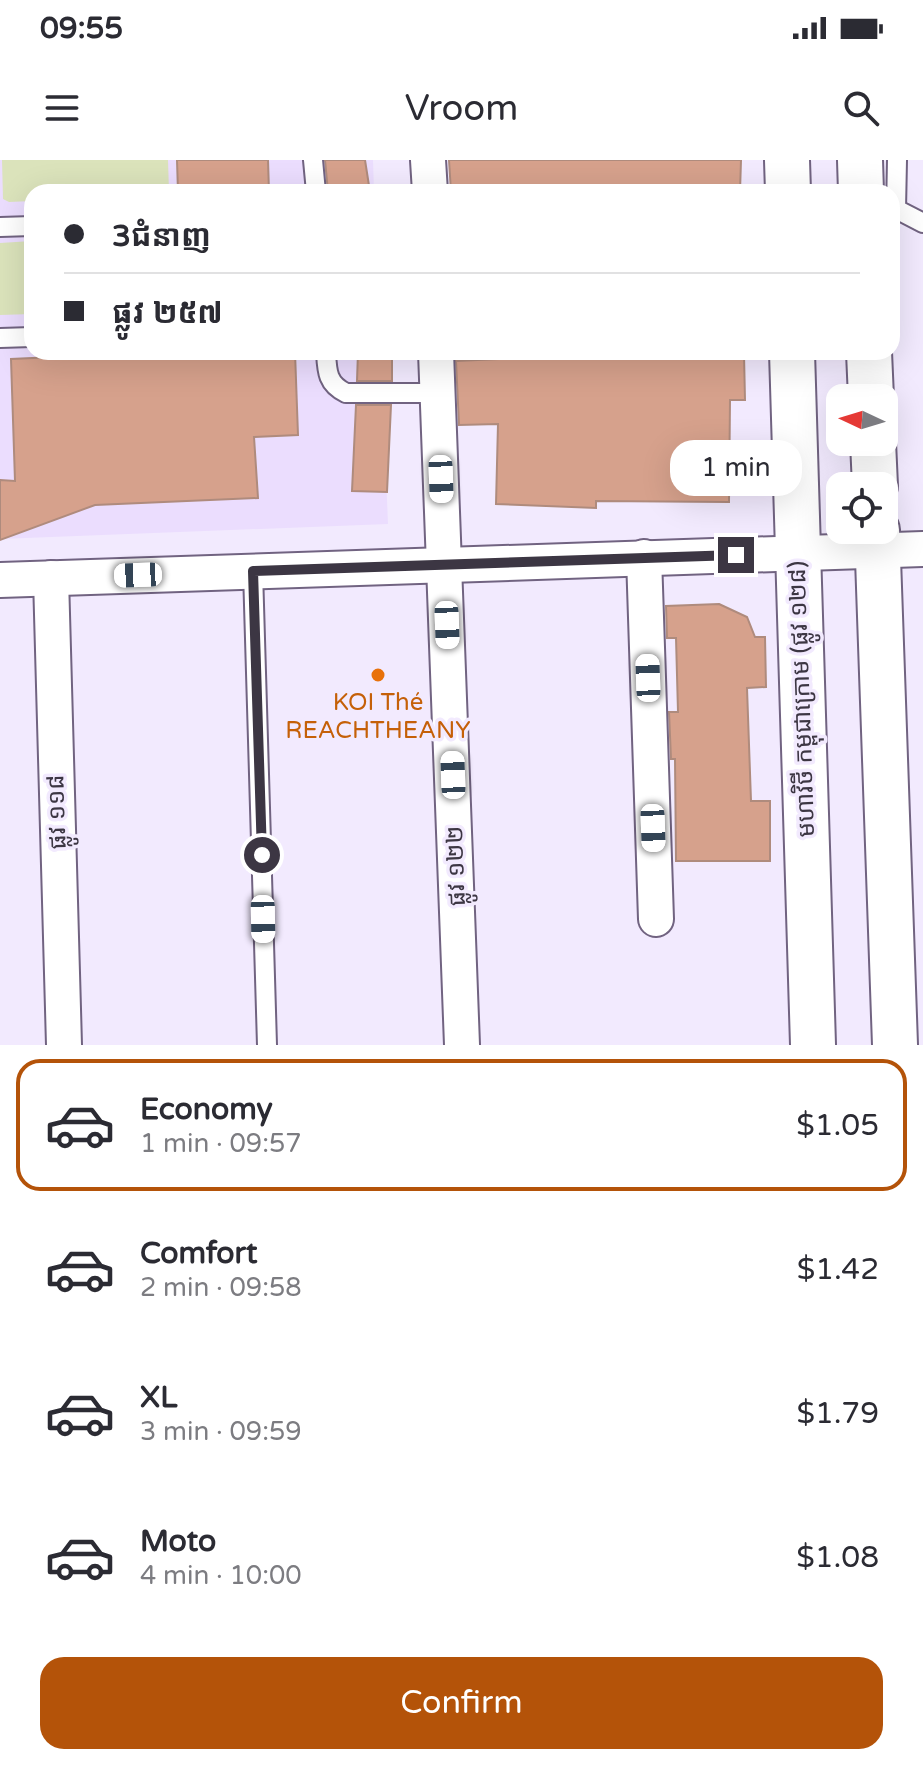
<!DOCTYPE html>
<html lang="en">
<head>
<meta charset="utf-8">
<style>
  :root { --surface:#fff; --page:#f2f2f3; --text:#2b2b33; --muted:#7c7c81; --line:#e1e1e2; --accent:#b45309 }
  body { margin:0; font-family:"Varela Round","Noto Sans Khmer",sans-serif; background:var(--page); color:var(--text); height:100vh; display:flex; flex-direction:column; font-size:30px; white-space:nowrap }
  * { box-sizing:border-box; margin:0 }
  p { font-size:26px; color:var(--muted) }
  .icon { flex:none; width:44px; height:44px; fill:none; stroke:currentColor; stroke-width:2; stroke-linecap:round; stroke-linejoin:round }
  .map { position:relative; height:885px; overflow:hidden }
  .drawer { display:flex; flex-direction:column; background:var(--surface); flex:1 }
  .drawer>* { flex:none }
  .banner { position:absolute; left:24px; top:24px; width:876px; height:176px; border-radius:24px; box-shadow:0 8px 32px #0002; display:grid; align-content:center; height:176px; padding:0 40px; background:var(--surface) }
  .needle { width:52px; rotate:274deg }
  .controls { position:absolute; left:826px; top:224px; display:grid; gap:16px }
  .controls a { display:grid; place-items:center; width:72px; height:72px; border-radius:16px; background:var(--surface); box-shadow:0 8px 32px #0002; font-size:40px }
  .end { position:absolute; width:36px; height:36px; margin:-18px; border:10px solid #3c3643; background:#fff; box-shadow:0 0 0 4px #fff }
  .from { border-radius:50% }
  .bubble { position:absolute; height:56px; border-radius:24px; background:var(--surface); box-shadow:0 8px 32px #0002; font-size:26px; font-weight:600; line-height:56px; text-align:center }
  .car { position:absolute; width:24px; height:48px; margin:-24px -12px; border-radius:10px; box-shadow:0 0 6px 2px #0007; background:linear-gradient(#fff 24%,#345 0 40%,#fff 0 76%,#345 0 86%,#fff 0) }
  .banner b { display:flex; align-items:center; gap:28px; height:76px; font-size:30px }
  .banner b+b { border-top:2px solid var(--line) }
  .banner i { width:20px; height:20px; background:var(--text) }
  ul { padding:14px 0 0; list-style:none }
  li { display:flex; align-items:center; gap:24px; height:132px; margin:0 16px 12px; padding:0 24px; border:4px solid transparent; border-radius:24px }
  li div { flex:1 }
  li b { display:block; font-size:30px }
  li em { font-style:normal; font-weight:600 }
  li.current { border-color:var(--accent) }
  li>.icon { width:72px; height:72px; stroke-width:1.5 }
  .button { display:flex; gap:16px; margin-top:auto; padding:16px 40px }
  .button a { flex:1; height:92px; border-radius:24px; background:var(--accent); color:#fff; font-size:32px; font-weight:600; line-height:92px; text-align:center }
  .status { display:flex; justify-content:space-between; align-items:center; height:56px; padding:0 40px; background:var(--surface); direction:ltr }
  .status svg { height:22px; fill:currentColor }
  header { display:flex; justify-content:space-between; align-items:center; height:104px; padding:0 40px; background:var(--surface); font-size:36px; font-weight:600 }
  .map>svg:first-child { display:block }
  .built { fill:#ebddfe }
  .green { fill:#dbe3bb }
  .building { fill:#d6a18c; stroke:#af8b7d; stroke-width:2 }
  .lines { fill:none; stroke-linecap:round; stroke-linejoin:round }
  .service-casing { stroke:#716381; stroke-width:22 }
  .minor-casing { stroke:#716381; stroke-width:38 }
  .secondary-casing { stroke:#716381; stroke-width:48 }
  .service { stroke:#fff; stroke-width:18 }
  .minor { stroke:#fff; stroke-width:34 }
  .secondary { stroke:#fff; stroke-width:44 }
  .route { stroke:#3c3643; stroke-width:10 }
  .food-dot { fill:#e8710a; stroke:#f2eafe; stroke-width:3 }
  .labels { text-anchor:middle; dominant-baseline:central; stroke-width:7; stroke-linejoin:round; paint-order:stroke }
  .street-label { font-size:24px; fill:#3c3643; stroke:#f2eafe }
  .food-label { font-size:24px; fill:#c56008; stroke:#f2eafe }
</style>
</head>
<body>
<div class="status"><b>09:55</b><svg viewBox="0 0 49 12"><path d="M0 12V9h3v3zM5 12V6h3v6zM10 12V3h3v9zM15 12V0h3v12zM26 1h20v11H26zM47 4h2v5h-2z"/></svg></div>
<header><svg class="icon" aria-label="menu" viewBox="0 0 24 24"><path d="M4 6h16M4 12h16M4 18h16"/></svg>Vroom<svg class="icon" aria-label="search" viewBox="0 0 24 24"><circle cx="10" cy="10" r="6"/><path d="M15 15l6 6"/></svg></header>
<div class="map">
<svg width="923" height="885" viewBox="0 0 923 885">
  <rect width="100%" height="100%" fill="#f2eafe"/>
  <polygon class="built" points="0,0 373,0 374,32 32,32 32,192 381,192 388,364 0,379"/>
  <g class="green">
    <polygon points="2,0 168,0 169,32 32,32 32,41 9,42 3,39"/>
    <polygon points="32,81 32,154 0,155 0,83"/>
  </g>
  <g class="building">
    <polygon points="177,0 268,0 269,32 178,32"/>
    <polygon points="325,0 365,0 370,32 328,32"/>
    <polygon points="449,0 741,0 740,32 617,29 617,32 451,32"/>
    <polygon points="166,192 295,192 298,275 254,277 258,338 95,345 0,380 0,320 15,321 11,199"/>
    <polygon points="358,192 392,192 392,221 357,221"/>
    <polygon points="498,192 650,198 650,192 744,194 745,240 730,240 729,342 596,341 596,348 496,344 498,264 459,265 456,201 498,199"/>
    <polygon points="356,245 391,245 387,332 352,331"/>
    <polygon points="719,444 747,457 755,477 765,477 766,527 747,528 751,641 770,641 770,701 676,701 675,599 671,599 669,552 678,552 676,478 667,478 666,446"/>
  </g>
  <g class="lines">
    <g class="service-casing">
      <g id="service">
        <polyline points="313,0 316,32"/>
        <polyline points="897,0 896,49 923,63"/>
        <polyline points="0,67 32,66"/>
        <polyline points="0,178 32,177"/>
        <path d="M326,192c1,19 1,32 20,41h92"/>
        <polyline points="253,411 267,885"/>
      </g>
    </g>
    <g class="minor-casing">
      <g id="minor">
        <polyline points="428,0 430,32"/>
        <polyline points="436,192 462,885"/>
        <polyline points="644,397 656,759"/>
        <polyline points="51,418 64,885"/>
        <polyline points="0,420 923,389"/>
      </g>
    </g>
    <g class="secondary-casing">
      <g id="secondary">
        <polyline points="787,0 788,32"/>
        <polyline points="860,0 861,32"/>
        <polyline points="792,192 813,885"/>
        <polyline points="869,192 871,238"/>
        <polyline points="873,282 875,326"/>
        <polyline points="877,370 895,885"/>
      </g>
    </g>
    <use href="#service" class="service"/>
    <use href="#minor" class="minor"/>
    <use href="#secondary" class="secondary"/>
  </g>
  <g class="lines">
    <polyline class="route" points="262,695 253,411 736,395"/>
  </g>
  <circle class="food-dot" cx="378" cy="515" r="8"/>
  <g class="labels">
    <g class="street-label">
      <text transform="translate(802 539) rotate(-92)">មហាវិថី កម្ពុជាក្រោម (ផ្លូវ ១២៨)</text>
      <text transform="translate(57 652) rotate(-92)">ផ្លូវ ១១៨</text>
      <text transform="translate(456 706) rotate(-92)">ផ្លូវ ១២២</text>
    </g>
    <g class="food-label">
      <text x="378" y="542">KOI Thé<tspan x="378" dy="28">REACHTHEANY</tspan></text>
    </g>
  </g>
</svg>
<div class="controls">
<a><svg class="needle" viewBox="-14 -14 28 28"><path d="M0-13l5 13h-10z" fill="#e53935"/><path d="M0 13l5-13h-10z" fill="#7c7c81"/></svg></a>
<a><svg class="icon" aria-label="locate" viewBox="0 0 24 24"><circle cx="12" cy="12" r="6"/><path d="M12 2v4M12 18v4M2 12h4M18 12h4"/></svg></a>
</div>
<i class="end from" style="left:262px;top:695px"></i>
<i class="end" style="left:736px;top:395px"></i>
<div class="bubble" style="left:670px;top:280px;width:132px">1 min</div>
<i class="car" style="left:441px;top:319px;rotate:178deg"></i>
<i class="car" style="left:138px;top:415px;rotate:268deg"></i>
<i class="car" style="left:447px;top:465px;rotate:178deg"></i>
<i class="car" style="left:648px;top:518px;rotate:358deg"></i>
<i class="car" style="left:453px;top:615px;rotate:358deg"></i>
<i class="car" style="left:653px;top:668px;rotate:178deg"></i>
<i class="car" style="left:263px;top:759px;rotate:179deg"></i>
<div class="banner">
<b><i class="from"></i>3ជំនាញ</b>
<b><i></i>ផ្លូវ ២៥៧</b>
</div>
</div>
<section class="drawer">
<ul>
<li class="current"><svg class="icon" aria-label="car" viewBox="0 0 24 24"><path d="M5 17H2v-5l4-1 3-4h7l3 4 3 1v5h-3M9 17h6M6 11h13"/><circle cx="7" cy="17" r="2"/><circle cx="17" cy="17" r="2"/></svg><div><b>Economy</b><p>1 min · 09:57</p></div><em>$1.05</em></li>
<li><svg class="icon" aria-label="car" viewBox="0 0 24 24"><path d="M5 17H2v-5l4-1 3-4h7l3 4 3 1v5h-3M9 17h6M6 11h13"/><circle cx="7" cy="17" r="2"/><circle cx="17" cy="17" r="2"/></svg><div><b>Comfort</b><p>2 min · 09:58</p></div><em>$1.42</em></li>
<li><svg class="icon" aria-label="car" viewBox="0 0 24 24"><path d="M5 17H2v-5l4-1 3-4h7l3 4 3 1v5h-3M9 17h6M6 11h13"/><circle cx="7" cy="17" r="2"/><circle cx="17" cy="17" r="2"/></svg><div><b>XL</b><p>3 min · 09:59</p></div><em>$1.79</em></li>
<li><svg class="icon" aria-label="car" viewBox="0 0 24 24"><path d="M5 17H2v-5l4-1 3-4h7l3 4 3 1v5h-3M9 17h6M6 11h13"/><circle cx="7" cy="17" r="2"/><circle cx="17" cy="17" r="2"/></svg><div><b>Moto</b><p>4 min · 10:00</p></div><em>$1.08</em></li>
</ul>
<div class="button"><a>Confirm</a></div>
</section>
</body>
</html>
